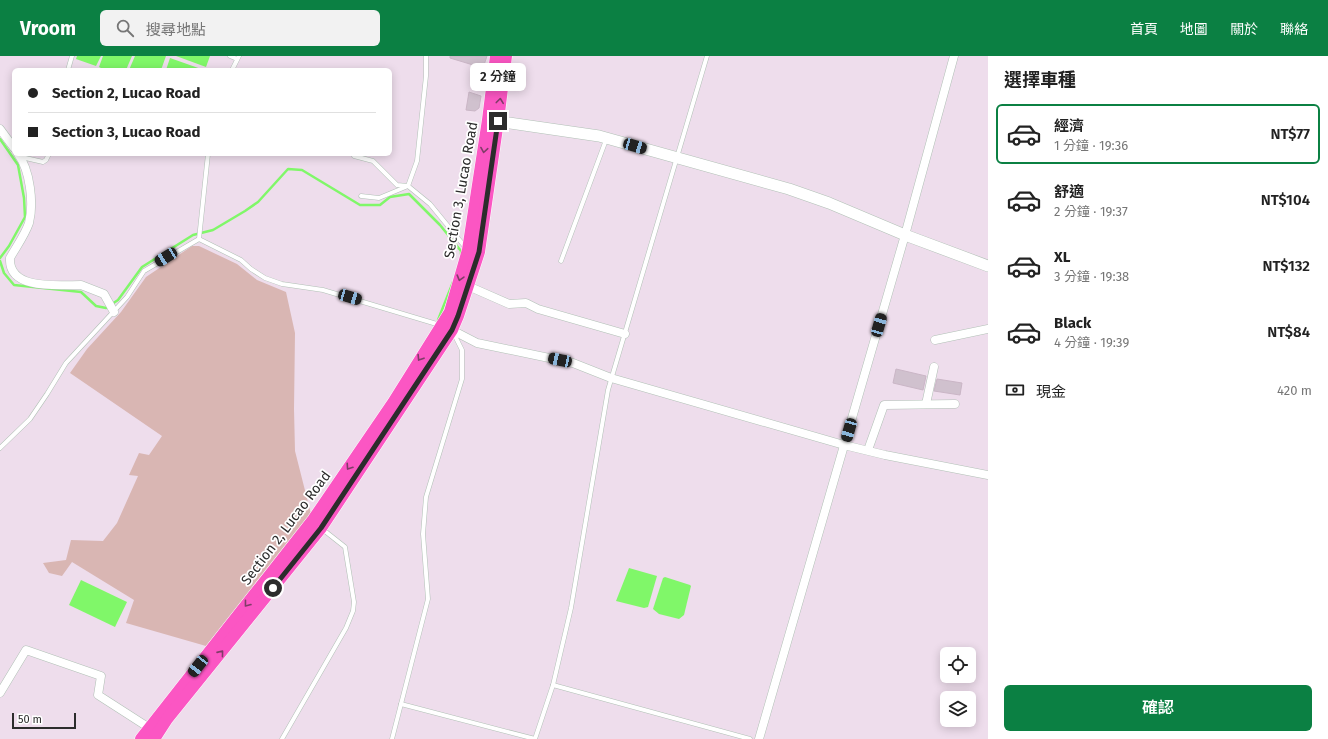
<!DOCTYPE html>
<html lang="zh-TW">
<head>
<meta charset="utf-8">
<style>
  :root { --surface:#fff; --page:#f2f2f2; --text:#222; --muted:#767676; --line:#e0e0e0; --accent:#0b8043 }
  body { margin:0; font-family:"Fira Sans","Noto Sans TC",sans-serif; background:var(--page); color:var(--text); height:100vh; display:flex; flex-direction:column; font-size:15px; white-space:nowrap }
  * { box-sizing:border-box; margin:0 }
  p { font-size:13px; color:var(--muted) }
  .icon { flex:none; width:22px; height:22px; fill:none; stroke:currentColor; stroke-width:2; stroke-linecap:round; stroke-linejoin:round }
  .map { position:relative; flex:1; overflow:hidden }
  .details { display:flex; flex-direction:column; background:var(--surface); width:340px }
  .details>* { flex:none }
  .guide { position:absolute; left:12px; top:12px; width:380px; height:88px; border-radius:6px; box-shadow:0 2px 10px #0003; display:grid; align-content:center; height:88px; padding:0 16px; background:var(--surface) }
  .fabs { position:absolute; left:940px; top:591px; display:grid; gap:8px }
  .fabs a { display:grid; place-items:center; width:36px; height:36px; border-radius:6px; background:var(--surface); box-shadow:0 2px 10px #0003; font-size:20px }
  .scale { position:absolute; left:12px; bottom:10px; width:64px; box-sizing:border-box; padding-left:4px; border:2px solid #2c2c2c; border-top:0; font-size:11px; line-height:14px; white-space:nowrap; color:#2c2c2c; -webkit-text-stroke:3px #fff; paint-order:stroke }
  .end { position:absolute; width:18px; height:18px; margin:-9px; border:5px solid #2c2c2c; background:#fff; box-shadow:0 0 0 2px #fff }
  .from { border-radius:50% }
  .bubble { position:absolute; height:28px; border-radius:6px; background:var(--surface); box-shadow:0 2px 10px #0003; font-size:13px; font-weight:600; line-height:28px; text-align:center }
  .car { position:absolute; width:12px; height:24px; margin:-12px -6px; border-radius:5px; box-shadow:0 0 3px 1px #0007; background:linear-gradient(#222 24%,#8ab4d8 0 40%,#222 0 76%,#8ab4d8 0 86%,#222 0) }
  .guide b { display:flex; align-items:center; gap:14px; height:38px; font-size:15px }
  .guide b+b { border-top:1px solid var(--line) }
  .guide i { width:10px; height:10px; background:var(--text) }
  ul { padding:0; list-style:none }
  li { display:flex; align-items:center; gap:12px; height:60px; margin:0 8px 6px; padding:0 8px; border:2px solid transparent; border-radius:6px }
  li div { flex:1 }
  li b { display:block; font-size:15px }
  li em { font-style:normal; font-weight:600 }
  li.current { border-color:var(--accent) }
  li>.icon { width:36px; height:36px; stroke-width:1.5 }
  h2 { padding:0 16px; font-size:18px; line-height:48px }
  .pay { display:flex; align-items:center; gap:10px; height:44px; padding:0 16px; font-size:15px }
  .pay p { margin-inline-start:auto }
  .primary-button { display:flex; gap:8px; margin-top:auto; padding:8px 16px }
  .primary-button a { flex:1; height:46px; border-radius:6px; background:var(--accent); color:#fff; font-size:16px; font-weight:600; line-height:46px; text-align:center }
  header { display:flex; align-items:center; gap:24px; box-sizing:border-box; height:56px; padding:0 20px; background:var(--accent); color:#fff }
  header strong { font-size:19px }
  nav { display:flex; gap:22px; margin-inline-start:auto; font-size:14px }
  .search { width:280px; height:36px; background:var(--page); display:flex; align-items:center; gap:10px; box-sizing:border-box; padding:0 14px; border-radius:6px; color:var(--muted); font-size:15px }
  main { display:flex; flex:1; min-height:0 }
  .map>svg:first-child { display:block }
  .cemetery { fill:#d9b6b3 }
  .water { fill:#80f769 }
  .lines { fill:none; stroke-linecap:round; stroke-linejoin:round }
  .stream { stroke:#80f769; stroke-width:2.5 }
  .building { fill:#d0c1ce; stroke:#cab6c6 }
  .lane-casing { stroke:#b1c0b6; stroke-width:5 }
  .street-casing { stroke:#b1c0b6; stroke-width:9 }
  .secondary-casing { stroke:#b1c0b6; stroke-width:12 }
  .primary-casing { stroke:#fff; stroke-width:13 }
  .lane { stroke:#fff; stroke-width:4 }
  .street { stroke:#fff; stroke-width:8 }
  .secondary { stroke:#fff; stroke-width:11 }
  .primary { stroke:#fb56c3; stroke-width:12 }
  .oneway { stroke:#7f3d68 }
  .route { stroke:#2c2c2c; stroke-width:5 }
  .labels { text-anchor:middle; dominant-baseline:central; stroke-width:3.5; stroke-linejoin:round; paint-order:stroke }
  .street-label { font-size:14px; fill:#2c2c2c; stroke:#fff }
</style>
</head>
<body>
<header>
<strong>Vroom</strong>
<div class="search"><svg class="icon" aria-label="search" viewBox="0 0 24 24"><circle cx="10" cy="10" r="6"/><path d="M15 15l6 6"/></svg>搜尋地點</div>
<nav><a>首頁</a><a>地圖</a><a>關於</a><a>聯絡</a></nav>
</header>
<main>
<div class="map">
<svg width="988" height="683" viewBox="0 0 988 683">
  <rect width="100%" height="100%" fill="#eeddec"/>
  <polygon class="cemetery" points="192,190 199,190 237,208 257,224 286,236 295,277 294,353 295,395 311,458 206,590 126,567 134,544 72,506 62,520 49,517 43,507 66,504 71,484 103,485 117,467 138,420 129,419 139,397 149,399 162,380 70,317 87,293 121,256 146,221"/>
  <g class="water">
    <polygon points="77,0 101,0 96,10 76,3"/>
    <polygon points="103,0 132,0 126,14 105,14 99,11"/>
    <polygon points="135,0 166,0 161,14 129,14"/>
    <polygon points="176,0 210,0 206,11"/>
    <polygon points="170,2 204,14 166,14"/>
    <polygon points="629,512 657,520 648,551 644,552 616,545"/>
    <polygon points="665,521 690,529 691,530 684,559 679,563 659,558 653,553 663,522"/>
    <polygon points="81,524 127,546 115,571 69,549"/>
  </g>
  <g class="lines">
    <g class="stream">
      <polyline points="0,83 18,109 24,142 25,161 9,190 0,202"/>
      <polyline points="0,205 4,217 14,229 81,236 96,250 106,252 118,244 142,211 193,179 213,174 245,155 258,146 288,113 302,114 360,149 380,149 390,141 409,138 440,169 461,195 461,198"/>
      <polyline points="438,264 453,226"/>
    </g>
  </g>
  <g class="building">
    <polygon points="450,0 487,0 483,12 450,2"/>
    <polygon points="469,36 481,40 479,52 475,55 466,54"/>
    <polygon points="896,313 926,320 923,334 893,327"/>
    <polygon points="937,323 962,327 960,339 934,335"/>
  </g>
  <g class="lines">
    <g class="lane-casing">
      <g id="lane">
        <polyline points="230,0 237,3"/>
        <polyline points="68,14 72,0"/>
        <polyline points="232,14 239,0"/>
        <polyline points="208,98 199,183 241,204 251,213 265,222 282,228 323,234 440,269"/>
        <polyline points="354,100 373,105 397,129 408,130 417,105 426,20 426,0"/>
        <polyline points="21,101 43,106 46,104 49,98"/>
        <polyline points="361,140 379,142 408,130 430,148 466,192"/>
        <polyline points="561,205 606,84"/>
        <polyline points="0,392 30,363 47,338 66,307 127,241 144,215 199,183"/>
        <polyline points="553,629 750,683"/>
        <polyline points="401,648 535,683"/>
        <polyline points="282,683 346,572 353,555 354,546 345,491 321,472"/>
        <polyline points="392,683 428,543 423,478 426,441 462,323 462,294 453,276"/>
        <polyline points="535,683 553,629 571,552 608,334 707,0"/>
      </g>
    </g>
    <g class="street-casing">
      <g id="street">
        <polyline points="0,73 14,92"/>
        <path d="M18,98c12,16 16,49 11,69 -4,12 -13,24 -19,35 -2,33 50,27 71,27l23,9 10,18"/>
        <polyline points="468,230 509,248 526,247 538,253 625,278"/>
        <polyline points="448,272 477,287 573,307 611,322 844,389 885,399 988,419"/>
        <polyline points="935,284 988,273"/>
        <polyline points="926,348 934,311"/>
        <polyline points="868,394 884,349 955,348"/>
        <polyline points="0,637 26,594 101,620 98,639 154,675"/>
        <polyline points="759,683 905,179 954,0"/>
      </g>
    </g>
    <g class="secondary-casing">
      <polyline id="secondary" points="489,64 599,80 789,133 829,147 905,179 988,210"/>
    </g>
    <g class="primary-casing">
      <g id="primary">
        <polyline points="141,683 313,464 393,347 450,256 468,194 488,64 496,0"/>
        <polyline points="154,683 167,663 321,472 452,274 458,260 479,196 498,65 506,0"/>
      </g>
    </g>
    <use href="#lane" class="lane"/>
    <use href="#street" class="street"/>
    <use href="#secondary" class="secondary"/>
    <use href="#primary" class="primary"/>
  </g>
  <defs><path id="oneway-chevron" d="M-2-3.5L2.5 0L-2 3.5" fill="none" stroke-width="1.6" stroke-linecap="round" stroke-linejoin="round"/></defs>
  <g class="oneway">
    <use href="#oneway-chevron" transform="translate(500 45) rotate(-83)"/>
    <use href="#oneway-chevron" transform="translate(484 94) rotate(99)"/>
    <use href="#oneway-chevron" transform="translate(460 222) rotate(106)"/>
    <use href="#oneway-chevron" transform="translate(420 302) rotate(122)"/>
    <use href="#oneway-chevron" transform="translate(349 411) rotate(124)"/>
    <use href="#oneway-chevron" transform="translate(247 548) rotate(128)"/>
    <use href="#oneway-chevron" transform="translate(221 597) rotate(-51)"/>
  </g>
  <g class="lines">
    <polyline class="route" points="273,532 321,472 452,274 458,260 479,196 498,65"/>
  </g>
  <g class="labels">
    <g class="street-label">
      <text transform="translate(461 134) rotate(-80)">Section 3, Lucao Road</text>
      <text transform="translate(286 472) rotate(-53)">Section 2, Lucao Road</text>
    </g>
  </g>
</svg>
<div class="fabs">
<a><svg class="icon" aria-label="locate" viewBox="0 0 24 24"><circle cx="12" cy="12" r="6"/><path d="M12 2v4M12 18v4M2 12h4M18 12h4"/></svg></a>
<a><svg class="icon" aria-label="layers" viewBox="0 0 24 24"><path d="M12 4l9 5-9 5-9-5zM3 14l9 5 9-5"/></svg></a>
</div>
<div class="scale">50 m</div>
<i class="end from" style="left:273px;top:532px"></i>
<i class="end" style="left:498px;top:65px"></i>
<div class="bubble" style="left:470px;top:7px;width:56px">2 分鐘</div>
<i class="car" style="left:635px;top:90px;rotate:106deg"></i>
<i class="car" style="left:166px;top:201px;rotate:238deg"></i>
<i class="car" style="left:350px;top:241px;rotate:106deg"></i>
<i class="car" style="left:879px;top:269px;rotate:16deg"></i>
<i class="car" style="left:560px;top:304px;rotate:282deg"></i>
<i class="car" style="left:849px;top:374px;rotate:196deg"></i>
<i class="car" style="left:198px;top:610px;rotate:218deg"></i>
<div class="guide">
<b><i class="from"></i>Section 2, Lucao Road</b>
<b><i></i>Section 3, Lucao Road</b>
</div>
</div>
<section class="details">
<h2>選擇車種</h2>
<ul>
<li class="current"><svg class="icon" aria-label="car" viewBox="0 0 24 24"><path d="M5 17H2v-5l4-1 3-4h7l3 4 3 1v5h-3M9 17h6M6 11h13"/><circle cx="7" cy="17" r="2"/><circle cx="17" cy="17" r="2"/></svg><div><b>經濟</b><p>1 分鐘 · 19:36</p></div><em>NT$77</em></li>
<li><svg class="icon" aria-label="car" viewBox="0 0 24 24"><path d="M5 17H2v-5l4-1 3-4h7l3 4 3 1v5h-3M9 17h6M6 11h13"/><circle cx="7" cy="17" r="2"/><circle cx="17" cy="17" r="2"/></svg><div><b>舒適</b><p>2 分鐘 · 19:37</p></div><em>NT$104</em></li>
<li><svg class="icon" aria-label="car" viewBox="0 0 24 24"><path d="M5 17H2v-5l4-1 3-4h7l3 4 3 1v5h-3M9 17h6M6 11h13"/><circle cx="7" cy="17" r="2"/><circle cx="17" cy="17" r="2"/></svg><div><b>XL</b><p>3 分鐘 · 19:38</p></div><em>NT$132</em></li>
<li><svg class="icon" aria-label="car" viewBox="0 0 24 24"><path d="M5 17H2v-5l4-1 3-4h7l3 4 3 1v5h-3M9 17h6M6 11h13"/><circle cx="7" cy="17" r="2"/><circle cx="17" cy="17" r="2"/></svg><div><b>Black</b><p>4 分鐘 · 19:39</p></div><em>NT$84</em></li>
</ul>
<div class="pay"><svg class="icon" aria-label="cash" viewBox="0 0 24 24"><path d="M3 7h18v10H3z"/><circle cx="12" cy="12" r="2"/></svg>現金<p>420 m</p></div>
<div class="primary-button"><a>確認</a></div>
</section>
</main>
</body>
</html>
